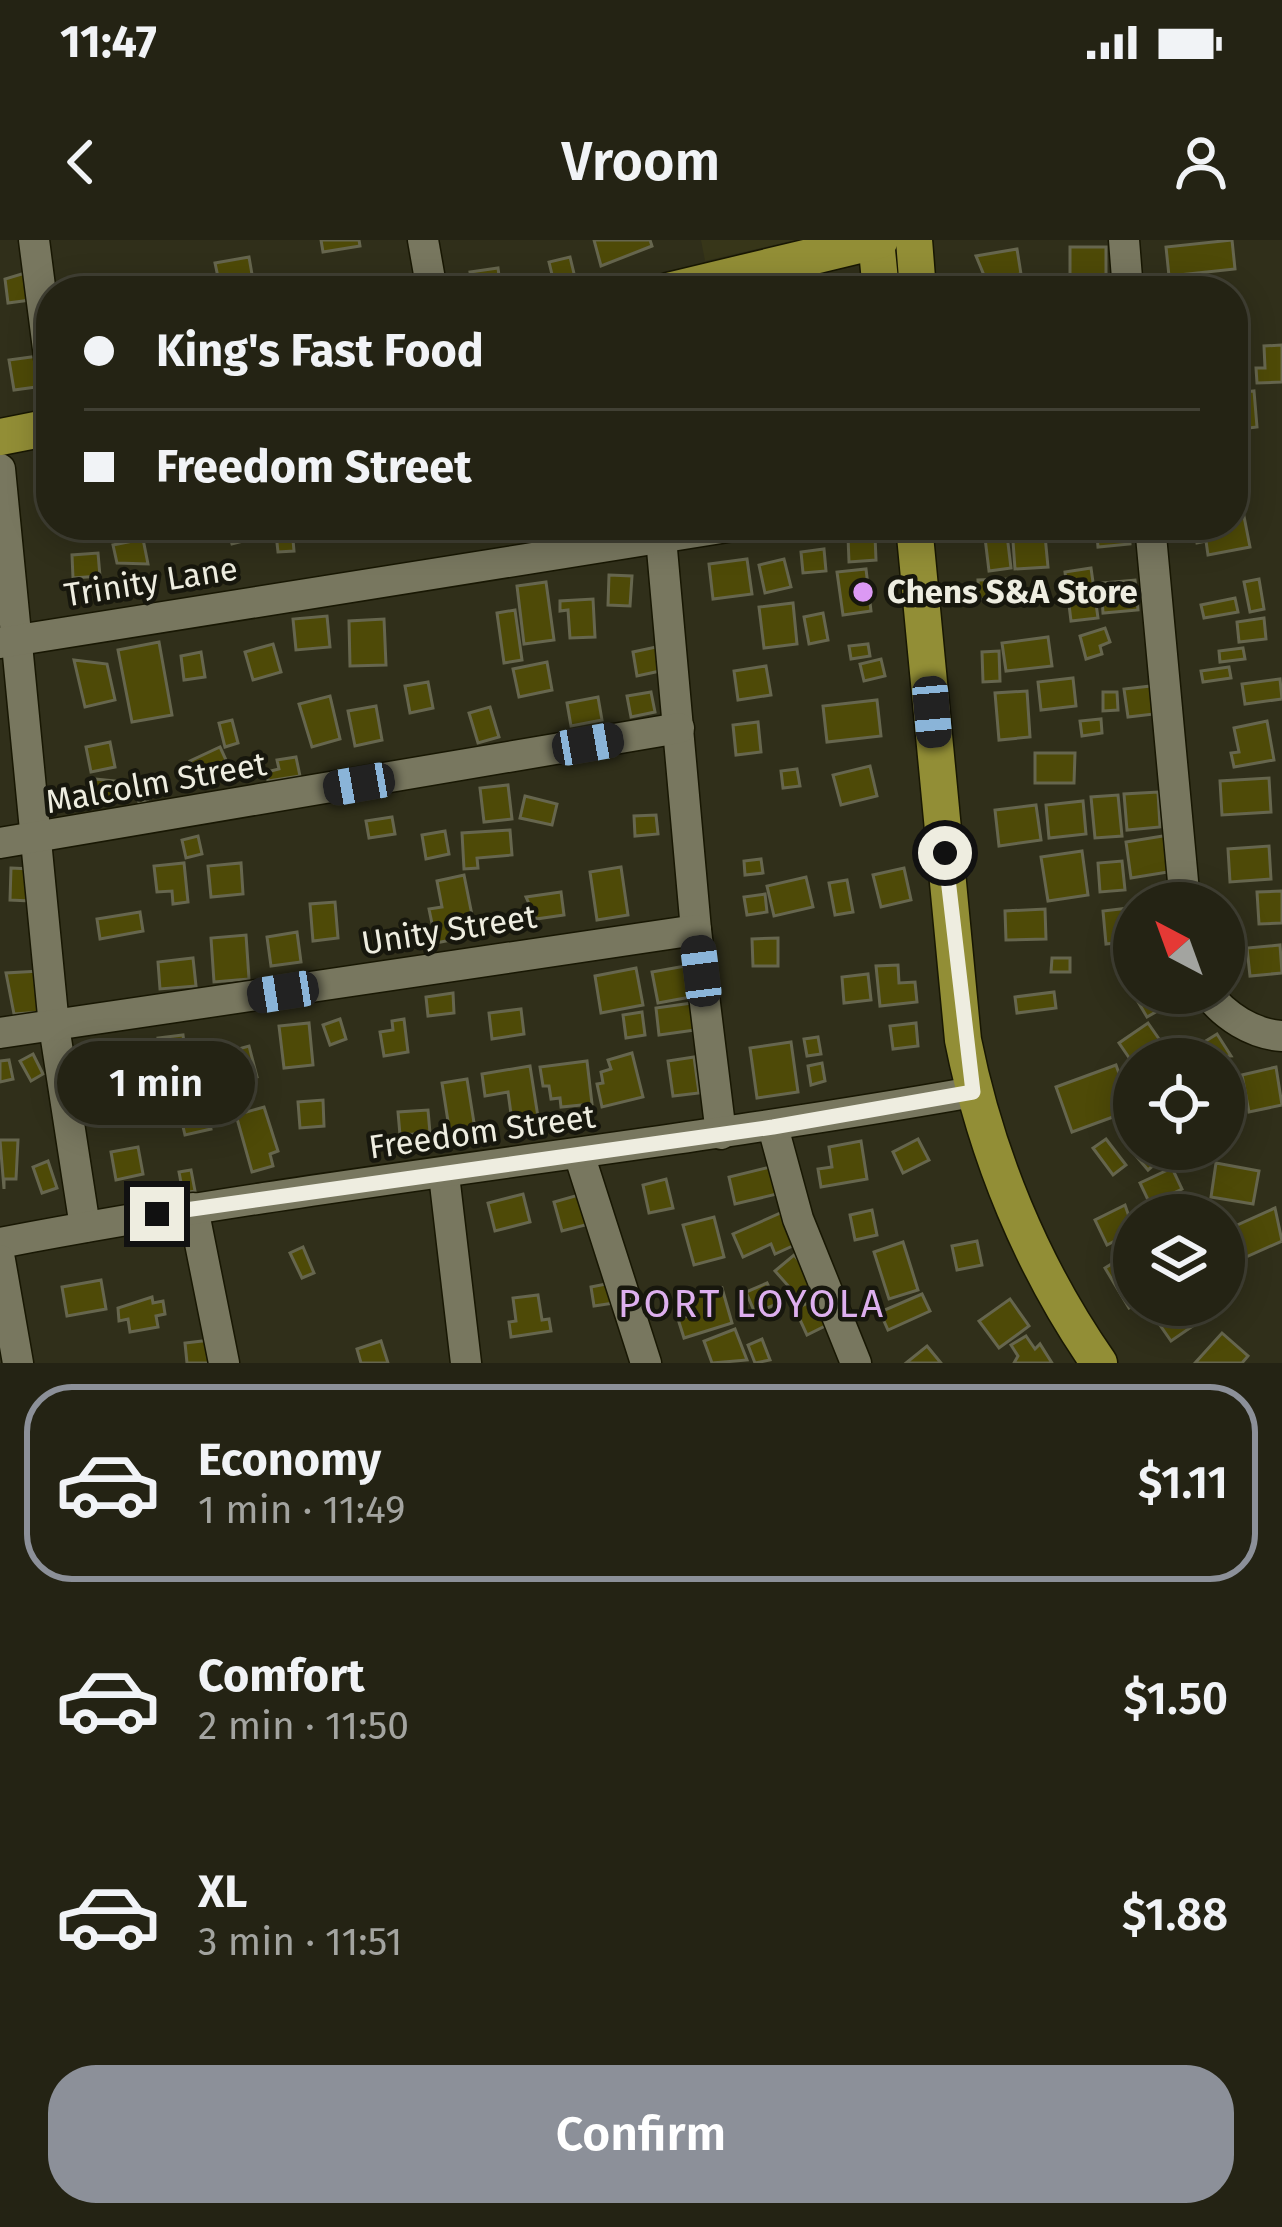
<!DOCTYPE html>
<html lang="en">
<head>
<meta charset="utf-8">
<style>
  :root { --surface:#242314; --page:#2c2b1d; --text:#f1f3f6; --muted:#a3a4a0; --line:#414034; --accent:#8c9099 }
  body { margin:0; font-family:"Fira Sans",sans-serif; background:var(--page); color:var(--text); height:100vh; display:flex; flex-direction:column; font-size:45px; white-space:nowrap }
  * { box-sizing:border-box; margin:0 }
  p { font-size:39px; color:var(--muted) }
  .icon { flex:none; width:66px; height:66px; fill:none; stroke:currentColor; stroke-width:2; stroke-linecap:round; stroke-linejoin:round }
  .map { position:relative; height:1123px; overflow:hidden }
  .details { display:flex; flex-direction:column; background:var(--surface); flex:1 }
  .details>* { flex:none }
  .guide { position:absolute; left:36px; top:36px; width:1212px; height:264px; border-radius:48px; box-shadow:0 6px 30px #0003,0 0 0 3px var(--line); display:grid; align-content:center; height:264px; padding:0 48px; background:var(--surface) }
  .needle { width:78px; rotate:319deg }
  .buttons { position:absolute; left:1113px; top:642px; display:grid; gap:24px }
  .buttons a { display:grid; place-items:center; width:132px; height:132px; border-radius:50%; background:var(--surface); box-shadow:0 6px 30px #0003,0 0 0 3px var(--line); font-size:60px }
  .end { position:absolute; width:54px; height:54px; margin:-27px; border:15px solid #eeede0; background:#111; box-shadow:0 0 0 6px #111 }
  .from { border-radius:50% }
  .bubble { position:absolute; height:84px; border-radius:42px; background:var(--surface); box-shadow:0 6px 30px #0003,0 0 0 3px var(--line); font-size:39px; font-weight:600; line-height:84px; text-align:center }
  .car { position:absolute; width:36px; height:72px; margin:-36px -18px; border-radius:15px; box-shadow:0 0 9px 3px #0007; background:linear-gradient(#222 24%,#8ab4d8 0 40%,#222 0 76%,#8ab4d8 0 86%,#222 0) }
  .guide b { display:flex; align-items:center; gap:42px; height:114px; font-size:45px }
  .guide b+b { border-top:3px solid var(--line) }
  .guide i { width:30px; height:30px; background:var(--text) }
  ul { padding:21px 0 0; list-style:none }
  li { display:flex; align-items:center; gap:36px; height:198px; margin:0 24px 18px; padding:0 24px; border:6px solid transparent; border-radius:48px }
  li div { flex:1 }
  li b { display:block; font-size:45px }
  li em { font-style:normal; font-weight:600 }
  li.selected { border-color:var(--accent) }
  li>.icon { width:108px; height:108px; stroke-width:1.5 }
  .action { display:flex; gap:24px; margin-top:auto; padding:24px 48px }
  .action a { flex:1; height:138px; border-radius:48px; background:var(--accent); color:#fff; font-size:48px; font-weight:600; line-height:138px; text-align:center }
  .status { display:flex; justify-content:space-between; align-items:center; height:84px; padding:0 60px; background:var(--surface); direction:ltr }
  .status svg { height:33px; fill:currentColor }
  header { display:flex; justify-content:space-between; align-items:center; height:156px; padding:0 48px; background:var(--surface); font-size:54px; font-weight:600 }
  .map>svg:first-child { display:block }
  .built { fill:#373619 }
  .building { fill:#4e4a07; stroke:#66664e; stroke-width:3 }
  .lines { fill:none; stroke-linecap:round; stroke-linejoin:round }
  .minor-casing { stroke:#181703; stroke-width:33 }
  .major-casing { stroke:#181703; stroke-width:39 }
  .minor { stroke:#78775f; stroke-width:30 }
  .major { stroke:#928e36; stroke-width:36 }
  .route { stroke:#eeede0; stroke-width:15 }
  .poi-dot { fill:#dc99f4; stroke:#17170d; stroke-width:4.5 }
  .labels { text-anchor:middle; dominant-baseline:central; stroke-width:9; stroke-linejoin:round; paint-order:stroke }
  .street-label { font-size:33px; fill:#eeede0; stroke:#17170d }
  .poi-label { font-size:33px; font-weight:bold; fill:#eeede0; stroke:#17170d; text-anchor:start }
  .quarter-label { font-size:39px; letter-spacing:3px; fill:#ddafee; stroke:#17170d }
</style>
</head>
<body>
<div class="status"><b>11:47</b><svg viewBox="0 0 49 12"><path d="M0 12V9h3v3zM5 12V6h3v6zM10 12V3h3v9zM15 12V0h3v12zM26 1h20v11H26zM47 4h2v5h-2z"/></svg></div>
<header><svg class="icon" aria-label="back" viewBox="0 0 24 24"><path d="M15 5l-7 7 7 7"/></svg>Vroom<svg class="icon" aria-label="person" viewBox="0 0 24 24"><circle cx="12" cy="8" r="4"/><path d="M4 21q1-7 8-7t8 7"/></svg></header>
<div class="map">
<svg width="1282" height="1123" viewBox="0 0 1282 1123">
  <rect width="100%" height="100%" fill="#302f1a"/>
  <polygon class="built" points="701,0 795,0 705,21"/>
  <g class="building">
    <polygon points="321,0 359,0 360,6 323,12"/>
    <polygon points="594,0 650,0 652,6 601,26"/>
    <polygon points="1232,0 1235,29 1169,36 1166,7"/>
    <polygon points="1070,7 1106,7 1106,39 1070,40"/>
    <polygon points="1017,9 1021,34 986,40 976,16"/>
    <polygon points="249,17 254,46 221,51 215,23"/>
    <polygon points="570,17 578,50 556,51 549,22"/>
    <polygon points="498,28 501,51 473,51 470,32"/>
    <polygon points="35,30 38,59 8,63 5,39"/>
    <polygon points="1282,105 1282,142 1257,143 1256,128 1265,128 1264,106"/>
    <polygon points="1243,109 1248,147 1233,149 1233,110"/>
    <polygon points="46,115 51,145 14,150 9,120"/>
    <polygon points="1254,151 1257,187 1233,190 1233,153"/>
    <polygon points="1240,256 1250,307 1208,315 1206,301 1197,303 1194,285 1233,285 1233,258"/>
    <polygon points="227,285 259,285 262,296 232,304"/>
    <polygon points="275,285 316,285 317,296 293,300 294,311 278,312"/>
    <polygon points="399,285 423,285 425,297 402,301"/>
    <polygon points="448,285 478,285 479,298 449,300"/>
    <polygon points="1044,285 1048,327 1015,329 1012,287"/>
    <polygon points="1096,285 1129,285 1130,304 1098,307"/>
    <polygon points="1007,295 1011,328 989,331 985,298"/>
    <polygon points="875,296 876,320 849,322 848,297"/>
    <polygon points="143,299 148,324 117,323 113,305"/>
    <polygon points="824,309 826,331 803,333 801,312"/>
    <polygon points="98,313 100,336 73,338 72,315"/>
    <polygon points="747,319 752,354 713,359 709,324"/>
    <polygon points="784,319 791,347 765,353 759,325"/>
    <polygon points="1091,328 1098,378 1071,381 1065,332"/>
    <polygon points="866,329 871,371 843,375 837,332"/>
    <polygon points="609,335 632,336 630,366 608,365"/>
    <polygon points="1011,339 1012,358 979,359 978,340"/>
    <polygon points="1259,339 1264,369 1250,372 1244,342"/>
    <polygon points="1135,340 1138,370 1103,373 1101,343"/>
    <polygon points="546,342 554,400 524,404 517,346"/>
    <polygon points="1235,358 1238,372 1204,378 1201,365"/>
    <polygon points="593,359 595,397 570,398 568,370 560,371 560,361"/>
    <polygon points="793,363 797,404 764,408 759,367"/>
    <polygon points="515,370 522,420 504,423 497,373"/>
    <polygon points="823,373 828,400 809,404 804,377"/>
    <polygon points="327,376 330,407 296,410 293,379"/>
    <polygon points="1264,378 1266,399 1239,402 1237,382"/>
    <polygon points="384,379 386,425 350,426 349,381"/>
    <polygon points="1105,388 1110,402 1100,406 1102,414 1086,419 1080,396"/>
    <polygon points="1048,397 1052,426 1006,431 1002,403"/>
    <polygon points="159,402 172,475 132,482 118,410"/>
    <polygon points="273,404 281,432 253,440 245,412"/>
    <polygon points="868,404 870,416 851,419 849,406"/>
    <polygon points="656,407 660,431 637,436 633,412"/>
    <polygon points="1243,408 1245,419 1220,422 1219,411"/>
    <polygon points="999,411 1000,441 983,442 982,412"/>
    <polygon points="201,412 205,437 184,440 181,416"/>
    <polygon points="881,419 885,436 864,441 860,424"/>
    <polygon points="74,420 107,424 115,460 85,467"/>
    <polygon points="547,422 552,450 519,457 513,429"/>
    <polygon points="766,426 771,455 738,460 734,431"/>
    <polygon points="1229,427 1231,438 1203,442 1201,431"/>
    <polygon points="1073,438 1076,466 1041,470 1038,442"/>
    <polygon points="1280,439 1282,459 1245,464 1242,444"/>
    <polygon points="428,442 433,468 410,473 405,446"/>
    <polygon points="1151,446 1154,474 1128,477 1124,449"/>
    <polygon points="1027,451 1030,497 999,500 995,453"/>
    <polygon points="651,452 655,472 631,477 627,456"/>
    <polygon points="1103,452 1117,452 1118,470 1103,471"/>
    <polygon points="330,456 340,499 312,507 299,464"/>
    <polygon points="598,457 602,480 571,486 567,463"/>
    <polygon points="877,460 881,496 827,502 823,466"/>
    <polygon points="376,466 382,500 355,506 348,471"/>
    <polygon points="490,467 499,497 478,503 469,473"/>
    <polygon points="1101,479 1102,493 1082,496 1080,481"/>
    <polygon points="232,480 238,503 225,507 219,483"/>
    <polygon points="1267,481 1274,520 1234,527 1231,513 1239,512 1234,488"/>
    <polygon points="758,482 761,512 736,515 733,485"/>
    <polygon points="110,502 115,527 91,532 86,507"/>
    <polygon points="220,507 232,533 202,547 190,521"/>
    <polygon points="1035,513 1075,513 1074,543 1035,543"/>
    <polygon points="296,517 300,536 268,541 267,532 279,529 277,520"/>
    <polygon points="870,526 877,556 841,565 833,535"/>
    <polygon points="797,529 800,546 783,548 781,531"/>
    <polygon points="145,537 155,555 140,564 130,546"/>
    <polygon points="1269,538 1271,572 1222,575 1220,541"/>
    <polygon points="95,539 116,541 114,559 93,556"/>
    <polygon points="508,545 512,579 484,582 480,548"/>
    <polygon points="1158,552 1160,587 1127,590 1124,554"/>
    <polygon points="1118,555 1122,596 1095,598 1091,557"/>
    <polygon points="525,556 557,564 552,585 520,578"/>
    <polygon points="1083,561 1086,594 1049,598 1046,565"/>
    <polygon points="1036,565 1041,600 999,606 995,570"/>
    <polygon points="656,575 658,594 635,596 634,576"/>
    <polygon points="392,577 395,594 369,598 366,581"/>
    <polygon points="510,590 512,615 477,618 478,628 464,629 462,593"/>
    <polygon points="445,591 449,614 426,619 422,595"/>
    <polygon points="1169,595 1174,631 1131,638 1126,602"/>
    <polygon points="198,596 202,614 186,618 182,600"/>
    <polygon points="1269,606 1271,639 1230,642 1228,609"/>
    <polygon points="1082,611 1088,655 1048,661 1041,617"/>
    <polygon points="761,619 763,633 745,635 744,621"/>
    <polygon points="1122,621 1125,650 1100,652 1098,623"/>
    <polygon points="184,623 188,662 173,664 172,651 157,652 154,626"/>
    <polygon points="241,623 243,654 211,657 208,626"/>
    <polygon points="621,627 628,675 597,680 590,632"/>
    <polygon points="11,628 31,629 30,661 10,660"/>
    <polygon points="904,628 911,660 881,667 873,635"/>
    <polygon points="464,635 476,695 436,703 429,669 442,667 437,641"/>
    <polygon points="806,637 813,667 774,676 767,646"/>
    <polygon points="847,640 853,672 835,675 829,643"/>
    <polygon points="1282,651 1282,683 1259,684 1257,652"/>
    <polygon points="561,652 564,675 536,679 526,657"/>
    <polygon points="1165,652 1166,663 1140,663 1139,655"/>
    <polygon points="765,654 767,672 747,675 744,657"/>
    <polygon points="335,662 338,698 313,701 310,664"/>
    <polygon points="1129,668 1132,701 1106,704 1103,671"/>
    <polygon points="1045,669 1046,699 1006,700 1005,671"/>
    <polygon points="140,672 143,691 100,699 97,679"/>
    <polygon points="297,692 301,722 271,726 267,697"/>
    <polygon points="246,695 249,739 214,742 211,698"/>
    <polygon points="778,698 778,726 753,726 752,699"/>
    <polygon points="1280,705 1282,733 1250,736 1247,708"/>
    <polygon points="193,718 196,746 160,749 158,722"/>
    <polygon points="1052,718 1070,718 1070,732 1051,732"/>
    <polygon points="691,725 696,756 658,763 652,732"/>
    <polygon points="898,725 899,743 915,742 917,762 880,766 876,726"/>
    <polygon points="1134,726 1134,753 1187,754 1147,777 1121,733"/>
    <polygon points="636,728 643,765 601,773 595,736"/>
    <polygon points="40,731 42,772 14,774 6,733"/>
    <polygon points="868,734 871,760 844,763 842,737"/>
    <polygon points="1054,752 1056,768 1017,773 1015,757"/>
    <polygon points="453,753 454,773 428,776 426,757"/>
    <polygon points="692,763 695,790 659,795 656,768"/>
    <polygon points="521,769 524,794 492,799 489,773"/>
    <polygon points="642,772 645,795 626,798 623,775"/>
    <polygon points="340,779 346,799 330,805 323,785"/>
    <polygon points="404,779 408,812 384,816 380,792 393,790 392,781"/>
    <polygon points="309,783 313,825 284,828 279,786"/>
    <polygon points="916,783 918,806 893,809 890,786"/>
    <polygon points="1148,783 1166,809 1150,819 1134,819 1134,825 1119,803"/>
    <polygon points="1217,794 1231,816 1185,819 1183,815"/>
    <polygon points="183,795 187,829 162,832 158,798"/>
    <polygon points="818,797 821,814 807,816 804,799"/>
    <polygon points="791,802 798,852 757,858 750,808"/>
    <polygon points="147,806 151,841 129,844 125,809"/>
    <polygon points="249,806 257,837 239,842 231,811"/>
    <polygon points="632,813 643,857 602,867 597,844 603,843 601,832 611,829 608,820"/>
    <polygon points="33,814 43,834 31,841 20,821"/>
    <polygon points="694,817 699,853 673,856 668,821"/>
    <polygon points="9,820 13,839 0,842 0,821"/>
    <polygon points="587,821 592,864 561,867 560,858 551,859 549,846 543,846 540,827"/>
    <polygon points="822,823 825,841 811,845 808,826"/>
    <polygon points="1116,825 1132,870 1072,892 1056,847"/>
    <polygon points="530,826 538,877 512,881 508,852 485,856 482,834"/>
    <polygon points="1276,827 1282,865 1249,872 1242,835"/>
    <polygon points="189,828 221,829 221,852 189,852"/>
    <polygon points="467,839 475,889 450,894 442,843"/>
    <polygon points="323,860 324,886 300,888 298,862"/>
    <polygon points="264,867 278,911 270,914 273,926 252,932 236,875"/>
    <polygon points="207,869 211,889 185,895 180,874"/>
    <polygon points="428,870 430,893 400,895 398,872"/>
    <polygon points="1134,890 1134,909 1158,909 1164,916 1148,930 1122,899"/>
    <polygon points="918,899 929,920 903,933 893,912"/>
    <polygon points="1106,899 1126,925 1113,935 1093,908"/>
    <polygon points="0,900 18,900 16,939 4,939 4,949"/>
    <polygon points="861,901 867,939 821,947 818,929 832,927 829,907"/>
    <polygon points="138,907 143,934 116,940 111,912"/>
    <polygon points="48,921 57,948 42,953 33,927"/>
    <polygon points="1216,923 1259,931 1253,964 1211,957"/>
    <polygon points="770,927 777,954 735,964 729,937"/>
    <polygon points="1172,928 1182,949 1150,964 1140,943"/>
    <polygon points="191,930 195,951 183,953 179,932"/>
    <polygon points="666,939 673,968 649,973 643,945"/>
    <polygon points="589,952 597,982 562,991 554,962"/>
    <polygon points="523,954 530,982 495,991 488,963"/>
    <polygon points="1168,960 1172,970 1182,965 1186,975 1153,975 1150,968"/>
    <polygon points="1125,965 1134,991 1107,1005 1095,980"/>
    <polygon points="1275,968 1282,1001 1237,1021 1224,991"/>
    <polygon points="872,970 877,995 855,1000 850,975"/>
    <polygon points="785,971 799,1003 775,1014 771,1004 743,1017 733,994"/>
    <polygon points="714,977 724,1017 694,1025 683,985"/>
    <polygon points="977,1001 982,1025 957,1030 952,1006"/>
    <polygon points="903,1002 918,1050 889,1059 874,1012"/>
    <polygon points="303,1007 314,1033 302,1038 290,1013"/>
    <polygon points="1134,1010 1135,1065 1129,1068 1105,1028"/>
    <polygon points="794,1015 817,1041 798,1057 775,1031"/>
    <polygon points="101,1040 106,1069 67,1076 62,1047"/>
    <polygon points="611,1043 614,1063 594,1066 591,1047"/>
    <polygon points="767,1043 777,1064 755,1073 746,1052"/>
    <polygon points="722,1048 732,1083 684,1098 678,1079 694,1074 689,1059"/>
    <polygon points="922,1054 930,1071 888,1090 880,1072"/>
    <polygon points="538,1055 542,1080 549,1079 551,1091 511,1097 509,1082 516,1081 513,1058"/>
    <polygon points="152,1057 153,1063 163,1061 165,1074 156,1076 158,1087 130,1092 128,1079 119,1081 118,1068"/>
    <polygon points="819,1058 831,1083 807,1095 795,1069"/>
    <polygon points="1010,1059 1029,1086 999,1108 979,1081"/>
    <polygon points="1161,1065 1197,1065 1206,1077 1171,1101 1151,1072"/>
    <polygon points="735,1089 747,1120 712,1123 704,1101"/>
    <polygon points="1222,1093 1248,1116 1242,1123 1195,1123"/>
    <polygon points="1026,1096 1035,1109 1040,1104 1052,1123 1014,1123 1018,1116 1011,1105"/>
    <polygon points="762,1099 770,1120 755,1123 748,1105"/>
    <polygon points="211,1100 213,1123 187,1123 185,1103"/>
    <polygon points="381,1101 388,1123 361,1123 357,1109"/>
    <polygon points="927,1106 941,1123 906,1123"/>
  </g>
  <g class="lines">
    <g class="minor-casing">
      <g id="minor">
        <polyline points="34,0 51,132"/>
        <polyline points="423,0 432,51"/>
        <polyline points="1124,0 1128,51"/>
        <polyline points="0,229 54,786 85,987"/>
        <polyline points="1150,285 1185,663"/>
        <polyline points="661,298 696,690 721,894"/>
        <polyline points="0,403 740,285"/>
        <polyline points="0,603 679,488"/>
        <path d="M1207,753c18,23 45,41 75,43"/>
        <polyline points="0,793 696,690"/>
        <polyline points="773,887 798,979 856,1123"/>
        <polyline points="579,914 646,1123"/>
        <polyline points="444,935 466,1123"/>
        <polyline points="193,968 224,1123"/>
        <path d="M0,1003c322,-62 650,-94 973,-151"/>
        <polyline points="0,1020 18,1123"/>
      </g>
    </g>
    <g class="major-casing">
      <g id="major">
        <polyline points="876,0 881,51"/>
        <polyline points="914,0 918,51"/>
        <polyline points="668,51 880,0"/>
        <polyline points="0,197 51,187"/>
        <path d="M914,285l49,515c23,115 69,227 136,323"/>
      </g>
    </g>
    <use href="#minor" class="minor"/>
    <use href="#major" class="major"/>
  </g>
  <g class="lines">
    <polyline class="route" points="157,974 773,887 973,852 945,613"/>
  </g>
  <circle class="poi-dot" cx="863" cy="352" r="12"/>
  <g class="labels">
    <g class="street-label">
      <text transform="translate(151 342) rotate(-9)">Trinity Lane</text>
      <text transform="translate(156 543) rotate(-10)">Malcolm Street</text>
      <text transform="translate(449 690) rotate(-9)">Unity Street</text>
      <text transform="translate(482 892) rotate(-8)">Freedom Street</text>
    </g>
    <g class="poi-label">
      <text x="887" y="352">Chens S&amp;A Store</text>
    </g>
    <g class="quarter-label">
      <text x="752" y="1064">PORT LOYOLA</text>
    </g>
  </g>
</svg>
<div class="buttons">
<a><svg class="needle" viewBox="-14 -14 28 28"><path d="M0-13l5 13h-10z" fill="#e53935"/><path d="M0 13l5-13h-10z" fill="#a3a4a0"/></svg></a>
<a><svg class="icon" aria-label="locate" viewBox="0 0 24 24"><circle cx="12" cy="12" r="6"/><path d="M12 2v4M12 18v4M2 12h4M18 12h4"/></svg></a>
<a><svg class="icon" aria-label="layers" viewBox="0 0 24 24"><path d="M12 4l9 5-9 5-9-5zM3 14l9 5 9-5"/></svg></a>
</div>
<i class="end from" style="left:945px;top:613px"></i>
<i class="end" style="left:157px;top:974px"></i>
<div class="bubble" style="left:57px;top:801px;width:198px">1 min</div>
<i class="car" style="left:932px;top:472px;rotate:175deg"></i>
<i class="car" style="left:588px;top:504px;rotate:80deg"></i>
<i class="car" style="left:359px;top:544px;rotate:260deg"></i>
<i class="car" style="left:701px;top:731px;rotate:353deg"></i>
<i class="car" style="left:283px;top:752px;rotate:261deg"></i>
<div class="guide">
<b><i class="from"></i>King's Fast Food</b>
<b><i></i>Freedom Street</b>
</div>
</div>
<section class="details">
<ul>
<li class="selected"><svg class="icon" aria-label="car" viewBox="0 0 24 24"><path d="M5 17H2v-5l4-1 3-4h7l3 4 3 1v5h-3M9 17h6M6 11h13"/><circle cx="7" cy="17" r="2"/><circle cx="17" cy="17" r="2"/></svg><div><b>Economy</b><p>1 min · 11:49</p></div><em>$1.11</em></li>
<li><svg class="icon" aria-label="car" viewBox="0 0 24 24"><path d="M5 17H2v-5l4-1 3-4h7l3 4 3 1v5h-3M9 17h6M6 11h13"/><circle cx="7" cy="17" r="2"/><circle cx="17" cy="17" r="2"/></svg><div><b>Comfort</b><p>2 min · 11:50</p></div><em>$1.50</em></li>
<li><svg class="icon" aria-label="car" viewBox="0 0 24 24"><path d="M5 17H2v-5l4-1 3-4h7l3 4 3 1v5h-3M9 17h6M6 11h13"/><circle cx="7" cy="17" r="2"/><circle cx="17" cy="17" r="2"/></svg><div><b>XL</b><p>3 min · 11:51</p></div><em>$1.88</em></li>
</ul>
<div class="action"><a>Confirm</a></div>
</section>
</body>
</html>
